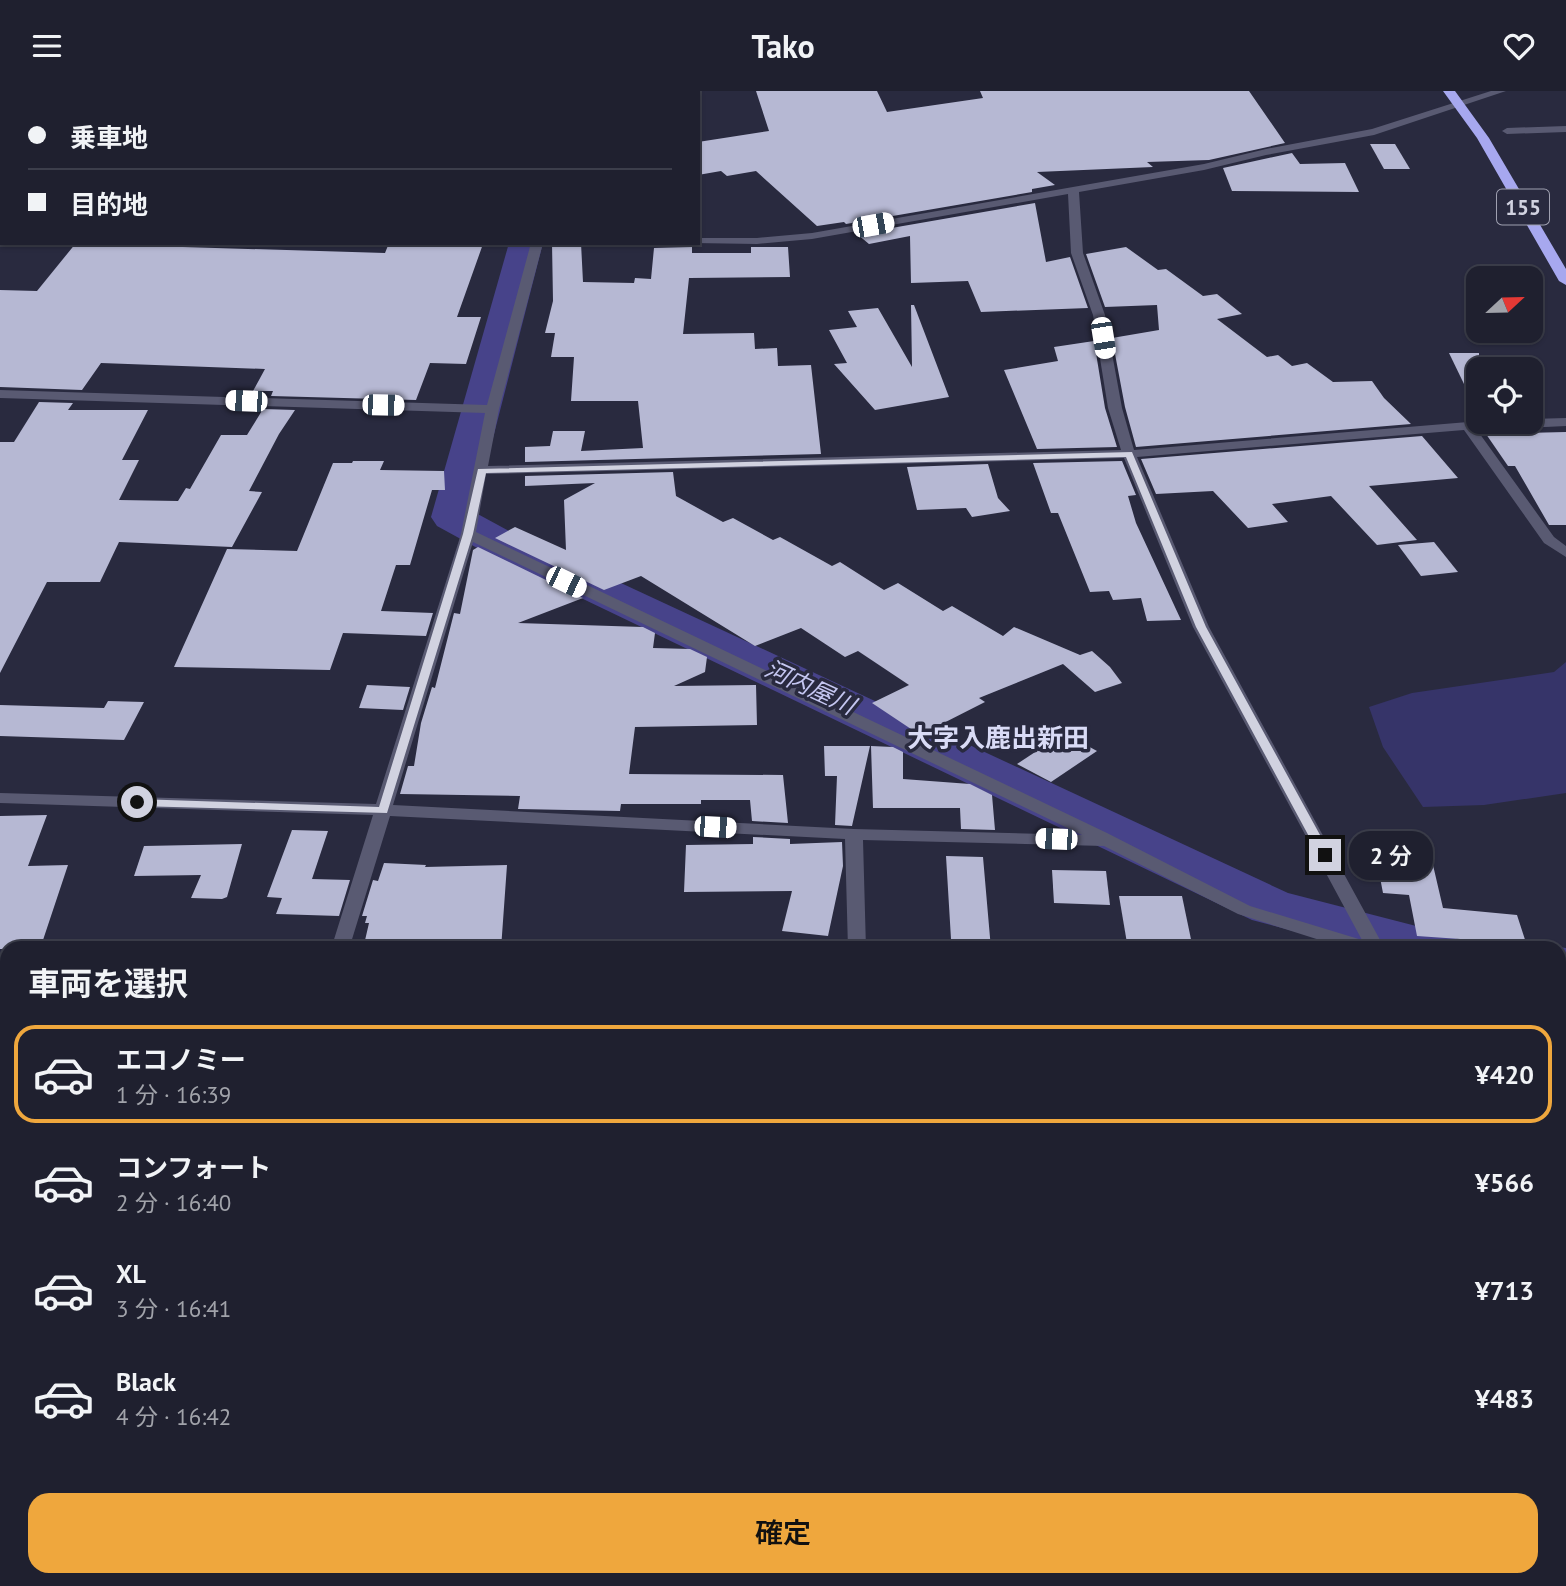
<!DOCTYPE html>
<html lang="ja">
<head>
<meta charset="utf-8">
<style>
  :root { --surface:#1f202f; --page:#2c2d3b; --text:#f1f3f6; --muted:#a1a3aa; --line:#3c3e4b; --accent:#efa73d }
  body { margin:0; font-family:"PT Sans","Noto Sans JP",sans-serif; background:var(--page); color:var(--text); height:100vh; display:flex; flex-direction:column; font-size:26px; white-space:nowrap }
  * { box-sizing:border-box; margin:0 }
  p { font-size:23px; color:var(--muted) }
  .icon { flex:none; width:38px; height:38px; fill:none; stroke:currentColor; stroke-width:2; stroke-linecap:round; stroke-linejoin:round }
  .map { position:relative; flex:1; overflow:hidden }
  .sheet { position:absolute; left:0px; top:850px; width:1566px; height:646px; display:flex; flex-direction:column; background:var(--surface); border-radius:21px 21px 0 0; box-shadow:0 2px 5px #0004,0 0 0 2px var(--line) }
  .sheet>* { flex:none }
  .top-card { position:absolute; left:0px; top:0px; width:700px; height:154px; box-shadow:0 2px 5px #0004,0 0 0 2px var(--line); display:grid; align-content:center; height:154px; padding:0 28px; background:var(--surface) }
  .needle { width:46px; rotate:68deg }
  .fabs { position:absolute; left:1466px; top:175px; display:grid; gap:14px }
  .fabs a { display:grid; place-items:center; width:77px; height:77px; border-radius:14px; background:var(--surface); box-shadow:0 2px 5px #0004,0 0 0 2px var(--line); font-size:35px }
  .end { position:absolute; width:32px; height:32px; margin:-16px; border:9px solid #d1d2e0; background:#111; box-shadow:0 0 0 4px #111 }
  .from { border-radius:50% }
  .bubble { position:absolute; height:49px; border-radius:21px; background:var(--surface); box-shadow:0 2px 5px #0004,0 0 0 2px var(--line); font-size:23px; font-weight:600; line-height:49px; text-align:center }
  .car { position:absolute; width:21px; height:42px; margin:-21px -10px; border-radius:9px; box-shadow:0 0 5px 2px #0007; background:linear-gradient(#fff 24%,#345 0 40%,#fff 0 76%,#345 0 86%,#fff 0) }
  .top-card b { display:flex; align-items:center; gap:24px; height:66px; font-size:26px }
  .top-card b+b { border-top:2px solid var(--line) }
  .top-card i { width:18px; height:18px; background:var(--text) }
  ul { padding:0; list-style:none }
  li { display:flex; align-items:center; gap:21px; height:98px; margin:0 14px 10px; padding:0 14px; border:4px solid transparent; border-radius:21px }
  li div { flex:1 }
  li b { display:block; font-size:26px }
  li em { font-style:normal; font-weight:600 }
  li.current { border-color:var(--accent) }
  li>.icon { width:63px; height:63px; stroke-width:1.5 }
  h2 { padding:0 28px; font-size:32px; line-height:84px }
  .primary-button { display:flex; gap:14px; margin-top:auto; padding:14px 28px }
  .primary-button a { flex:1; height:80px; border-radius:21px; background:var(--accent); color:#111; font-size:28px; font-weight:600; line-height:80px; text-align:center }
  header { display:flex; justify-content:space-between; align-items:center; height:91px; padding:0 28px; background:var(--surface); font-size:32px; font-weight:600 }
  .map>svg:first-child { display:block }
  .green { fill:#363469 }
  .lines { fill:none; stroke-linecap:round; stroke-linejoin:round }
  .stream { fill:#47438a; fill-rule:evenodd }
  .river { fill:#47438a; fill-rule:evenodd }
  .building { fill:#b6b8d3 }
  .minor { fill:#595a72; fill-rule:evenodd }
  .highway { fill:#a7a8ef; fill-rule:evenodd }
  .route { fill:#d1d2e0 }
  .labels { text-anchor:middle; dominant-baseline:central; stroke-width:7; stroke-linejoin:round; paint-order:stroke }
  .shield { fill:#292a3f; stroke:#9fa0b0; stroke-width:2 }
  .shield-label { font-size:21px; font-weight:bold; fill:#d1d2e0 }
  .water-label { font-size:24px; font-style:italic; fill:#c4c6f0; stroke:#292a3f }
  .quarter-label { font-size:26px; font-weight:bold; fill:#d9dbf6; stroke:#292a3f }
</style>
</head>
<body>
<header><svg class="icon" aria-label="menu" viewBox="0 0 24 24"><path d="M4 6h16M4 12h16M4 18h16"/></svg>Tako<svg class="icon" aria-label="heart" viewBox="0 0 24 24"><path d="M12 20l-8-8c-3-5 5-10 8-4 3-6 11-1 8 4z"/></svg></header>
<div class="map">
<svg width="1566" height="1495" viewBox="0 0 1566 1495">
  <rect width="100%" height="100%" fill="#292a3f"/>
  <polygon class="green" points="1566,571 1566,702 1484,714 1423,716 1383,656 1369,616 1412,602 1554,581"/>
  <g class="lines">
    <g class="stream">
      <polygon points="66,0 73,0 76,2 68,2"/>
      <rect x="0" y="121" width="2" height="4"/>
    </g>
    <g class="river">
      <polygon points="509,152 543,152 474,421 509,440 1288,802 1455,845 1463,858 1361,858 1252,829 479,458 437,435 431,426"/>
      <polygon points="1559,856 1566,857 1566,895 1559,894 1559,858 1553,858"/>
      <polygon points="0,1237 7,1239 7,1297 0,1295"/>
      <polygon points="367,1489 450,1489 453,1495 370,1495"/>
    </g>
  </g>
  <g class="building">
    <polygon points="756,0 877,0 887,21 983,7 980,0 1249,0 1285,52 1209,69 1147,71 1153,76 1037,81 1055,94 1032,98 1032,101 846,133 844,131 817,135 756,80 727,85 721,80 698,84 698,51 769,40"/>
    <polygon points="1370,53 1395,53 1410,78 1384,78"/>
    <polygon points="1292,62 1300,73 1345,72 1359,101 1232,100 1223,77"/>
    <polygon points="1035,112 1046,171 1070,166 1088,217 981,221 968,190 911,192 910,145 869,153 857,143"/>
    <polygon points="76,152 186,152 183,156 385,162 389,152 483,153 457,226 481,226 466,273 430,272 416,309 271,305 273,300 253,300 265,278 101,272 82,299 0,296 0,199 37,200"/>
    <polygon points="552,152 581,152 583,191 634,192 635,187 651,188 654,157 692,156 692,162 751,162 751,156 788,156 790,186 689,187 683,243 754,242 755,258 777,257 778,275 811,274 821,363 525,371 525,356 550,355 553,340 585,340 581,360 643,357 638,310 571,310 574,266 551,266 555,242 545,242 553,210"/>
    <polygon points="1126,156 1158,179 1166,178 1203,205 1217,203 1242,223 1217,228 1267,266 1278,264 1292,275 1307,272 1333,291 1372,290 1384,307 1411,333 1136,356 1125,316 1112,247 1159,239 1157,214 1105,216 1086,163"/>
    <polygon points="911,214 914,214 949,306 875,319 834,273 847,272 829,239 857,236 848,220 878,217 912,276"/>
    <polygon points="1094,250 1105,317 1117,356 1037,358 1004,279 1058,270 1054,256"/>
    <polygon points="1449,262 1479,262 1479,324"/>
    <polygon points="39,311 73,312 68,319 148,319 122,369 139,369 119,409 178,410 186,397 190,398 221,344 247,344 263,318 295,319 279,343 249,400 262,401 232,456 119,451 100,491 47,491 0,582 0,351 14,351"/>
    <polygon points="1566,341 1566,434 1549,434 1515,375 1508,375 1486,343"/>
    <polygon points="1422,345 1458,387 1369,395 1417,449 1377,454 1331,405 1272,413 1288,431 1248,437 1213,400 1156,403 1141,368"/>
    <polygon points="353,370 384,370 380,379 444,380 445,399 432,399 410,474 396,474 381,520 433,522 426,545 343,542 330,579 174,576 227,458 297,460 333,372 352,372"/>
    <polygon points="1122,370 1136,404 1128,405 1136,432 1181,529 1147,530 1141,507 1113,509 1109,500 1090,501 1058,422 1051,422 1033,372"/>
    <polygon points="988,373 998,407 1010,420 972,426 966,417 917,419 907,376"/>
    <polygon points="673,381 676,405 723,431 733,427 773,449 780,446 832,475 840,471 884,499 898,492 943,520 952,515 1003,545 1014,536 1080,564 1092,560 1110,576 1122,592 1095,601 1063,573 979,607 985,611 920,644 872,612 909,594 858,560 845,566 801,537 755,555 641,485 604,499 495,447 515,436 566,459 564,409 595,392 525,395 525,385"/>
    <polygon points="1434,451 1458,481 1421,485 1398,454"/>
    <polygon points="478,456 583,507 518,532 643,536 655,542 653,557 690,558 707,566 705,581 674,595 756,594 757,634 635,636 629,683 783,684 788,732 752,730 750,709 701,709 701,713 621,713 620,720 518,718 520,705 400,703 408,675 414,675 421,632 432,596 435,597 454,522 460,523 473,459"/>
    <polygon points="367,594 410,596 403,619 359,617"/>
    <polygon points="108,610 144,611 124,649 0,645 0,614 104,617"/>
    <polygon points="1064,642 1097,660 1051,691 1017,673"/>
    <polygon points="824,655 870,655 852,735 835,734 837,685 825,685"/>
    <polygon points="871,655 893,656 903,661 903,688 970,693 992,704 995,739 961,738 960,717 873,717"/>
    <polygon points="47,724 28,775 68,774 40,858 0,858 0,725"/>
    <polygon points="292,739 328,740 312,788 350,789 339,825 276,823 282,807 267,806"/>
    <polygon points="1371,740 1426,744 1443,817 1517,824 1528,858 1491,858 1489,850 1417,845 1409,804 1383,802"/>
    <polygon points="753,746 790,748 790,753 842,751 843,775 828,845 782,840 792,800 684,801 686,754 753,753"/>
    <polygon points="242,753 227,806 222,808 191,807 201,784 134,785 144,755"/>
    <polygon points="946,765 983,766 991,858 962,858 961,848 951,848"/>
    <polygon points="384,772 426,774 425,776 507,774 501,858 363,858 369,832 365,832 367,825 362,825 373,789 378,790"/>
    <polygon points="1052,779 1106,780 1110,814 1054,812"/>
    <polygon points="1119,805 1182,805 1193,858 1128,858"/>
  </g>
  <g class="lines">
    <g class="minor">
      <polygon points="84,0 97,0 99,2 85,2"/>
      <polygon points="317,0 330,0 315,2"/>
      <path d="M1491,0h15l-132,44 -108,20 -62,15 -125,22 4,61 22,62 17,93 12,42 334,-28h63v-3l35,-1v8l-89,4 77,107 12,9v11l-22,-14 -80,-113 -327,27 72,170 176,322h-37l-110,-35 -134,-68 -241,-6 3,109h-18l-3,-110 -455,-23 -41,133h-18l42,-134 -373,-12v-10l376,11 85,-270 24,-121 -485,-15v-8l487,15 44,-162h12l-44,166 -11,57 633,-16 -13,-42 -15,-93 -22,-62 -3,-59 -256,45 -55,5 -63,-1h4v-5h59l55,-5 392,-69 62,-15 106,-20zM1124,367l69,169 169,313 -112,-34 -143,-73 -631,-301 10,-58zM473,451l609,293 -228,-6 -461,-24z"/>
      <polygon points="1566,35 1566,41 1507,43 1502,40 1507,37"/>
      <rect x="0" y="116" width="2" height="6"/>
      <rect x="1559" y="880" width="7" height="12"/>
      <polygon points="7,1350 7,1388 0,1390 0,1352"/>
      <rect x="834" y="1489" width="26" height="6"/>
      <polygon points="1524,1489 1550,1489 1552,1495 1526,1495"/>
    </g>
    <polygon class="highway" points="1443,0 1455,0 1489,47 1566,178 1566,194 1559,190 1477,47"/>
  </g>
  <polygon class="route" points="1132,361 1206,536 1331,764 1329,767 1319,764 1196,536 1126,366 486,382 473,443 387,722 137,715 131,711 137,708 379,716 463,443 478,378"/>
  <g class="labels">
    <rect class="shield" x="1497" y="98.5" width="52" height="35" rx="5"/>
    <g class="shield-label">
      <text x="1523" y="116">155</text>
    </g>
    <g class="water-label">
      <text transform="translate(810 596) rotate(25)">河内屋川</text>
    </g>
    <g class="quarter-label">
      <text x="998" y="646">大字入鹿出新田</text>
    </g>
  </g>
</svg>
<div class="fabs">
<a><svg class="needle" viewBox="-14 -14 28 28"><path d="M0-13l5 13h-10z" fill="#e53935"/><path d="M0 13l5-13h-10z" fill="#a1a3aa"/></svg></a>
<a><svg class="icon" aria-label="locate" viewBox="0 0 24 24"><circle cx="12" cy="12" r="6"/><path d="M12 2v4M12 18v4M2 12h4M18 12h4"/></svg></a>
</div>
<i class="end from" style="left:137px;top:711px"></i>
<i class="end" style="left:1325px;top:764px"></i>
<div class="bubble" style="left:1349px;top:740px;width:84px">2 分</div>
<i class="car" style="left:873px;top:134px;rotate:80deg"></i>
<i class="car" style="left:1103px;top:247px;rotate:171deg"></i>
<i class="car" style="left:246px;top:310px;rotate:272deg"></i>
<i class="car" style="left:383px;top:314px;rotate:91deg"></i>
<i class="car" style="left:566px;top:491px;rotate:116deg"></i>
<i class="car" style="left:715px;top:736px;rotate:93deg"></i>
<i class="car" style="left:1056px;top:748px;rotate:272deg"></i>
<div class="top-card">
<b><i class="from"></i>乗車地</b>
<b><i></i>目的地</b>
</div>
<section class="sheet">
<h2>車両を選択</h2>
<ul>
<li class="current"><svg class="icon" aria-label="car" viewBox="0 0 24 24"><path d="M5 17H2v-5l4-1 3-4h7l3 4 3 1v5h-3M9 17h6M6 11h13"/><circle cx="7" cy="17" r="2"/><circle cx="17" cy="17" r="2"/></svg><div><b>エコノミー</b><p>1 分 · 16:39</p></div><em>¥420</em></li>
<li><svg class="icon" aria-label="car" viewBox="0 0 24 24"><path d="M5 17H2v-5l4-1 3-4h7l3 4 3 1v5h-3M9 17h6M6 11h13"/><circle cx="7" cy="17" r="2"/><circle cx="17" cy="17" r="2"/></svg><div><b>コンフォート</b><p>2 分 · 16:40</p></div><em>¥566</em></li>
<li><svg class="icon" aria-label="car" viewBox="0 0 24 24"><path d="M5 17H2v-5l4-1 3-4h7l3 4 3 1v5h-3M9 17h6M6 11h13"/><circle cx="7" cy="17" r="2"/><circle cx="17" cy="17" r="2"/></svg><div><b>XL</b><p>3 分 · 16:41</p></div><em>¥713</em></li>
<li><svg class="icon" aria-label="car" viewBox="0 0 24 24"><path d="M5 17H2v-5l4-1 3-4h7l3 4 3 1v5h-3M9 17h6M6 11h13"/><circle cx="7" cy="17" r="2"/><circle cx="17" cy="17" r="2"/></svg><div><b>Black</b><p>4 分 · 16:42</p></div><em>¥483</em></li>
</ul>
<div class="primary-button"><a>確定</a></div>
</section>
</div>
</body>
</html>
